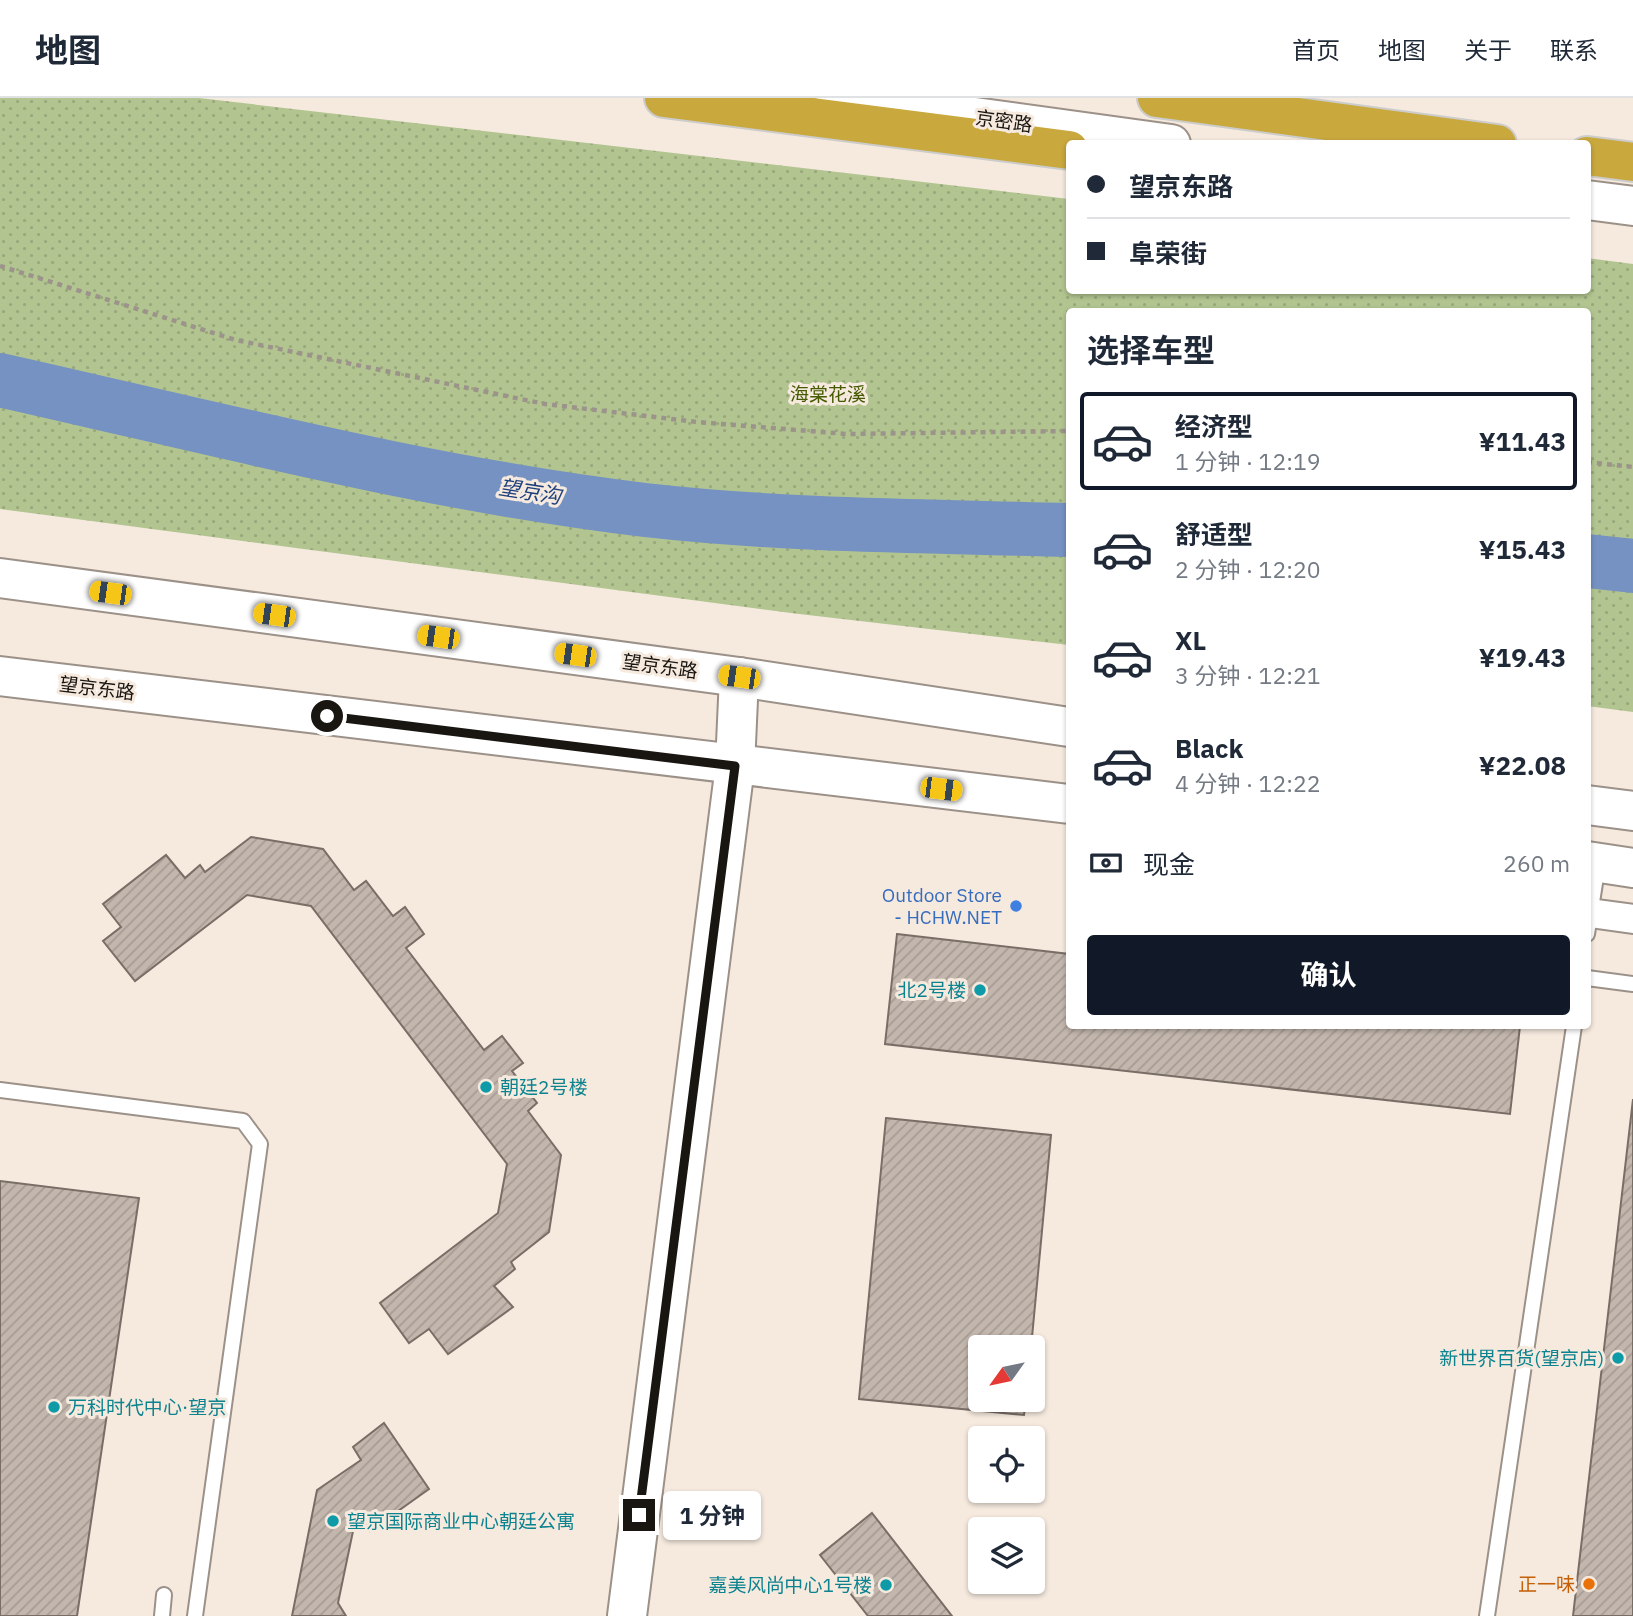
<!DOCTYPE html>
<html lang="zh">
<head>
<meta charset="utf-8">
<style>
  :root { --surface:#fff; --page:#f2f2f3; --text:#1f2937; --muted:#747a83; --line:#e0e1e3; --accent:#111827 }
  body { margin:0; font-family:"IBM Plex Sans","Noto Sans SC",sans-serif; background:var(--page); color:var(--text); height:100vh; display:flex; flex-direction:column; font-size:26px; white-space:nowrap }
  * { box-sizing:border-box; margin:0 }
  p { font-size:23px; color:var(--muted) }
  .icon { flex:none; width:38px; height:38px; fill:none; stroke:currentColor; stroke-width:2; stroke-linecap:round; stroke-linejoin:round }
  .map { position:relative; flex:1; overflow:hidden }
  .details { position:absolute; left:1066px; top:210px; width:525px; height:721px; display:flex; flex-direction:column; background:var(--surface); border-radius:7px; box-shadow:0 2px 5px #0004 }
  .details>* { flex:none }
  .hud { position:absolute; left:1066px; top:42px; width:525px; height:154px; border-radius:7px; box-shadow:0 2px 5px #0004; display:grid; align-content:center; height:154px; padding:0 21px; background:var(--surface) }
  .needle { width:46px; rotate:237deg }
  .fabs { position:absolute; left:968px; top:1237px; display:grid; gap:14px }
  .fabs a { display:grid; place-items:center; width:77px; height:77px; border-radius:7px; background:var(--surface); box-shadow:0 2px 5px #0004; font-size:35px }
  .end { position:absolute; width:32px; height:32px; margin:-16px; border:9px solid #191511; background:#fff; box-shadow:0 0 0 4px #fff }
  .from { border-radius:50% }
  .bubble { position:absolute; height:49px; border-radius:7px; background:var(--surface); box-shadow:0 2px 5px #0004; font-size:23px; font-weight:700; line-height:49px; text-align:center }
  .car { position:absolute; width:21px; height:42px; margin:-21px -10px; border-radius:9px; box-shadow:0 0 5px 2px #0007; background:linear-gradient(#f5c518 24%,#345 0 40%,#f5c518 0 76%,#345 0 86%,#f5c518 0) }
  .hud b { display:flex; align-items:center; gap:24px; height:66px; font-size:26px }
  .hud b+b { border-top:2px solid var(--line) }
  .hud i { width:18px; height:18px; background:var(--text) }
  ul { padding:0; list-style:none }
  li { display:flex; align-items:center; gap:21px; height:98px; margin:0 14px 10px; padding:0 7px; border:4px solid transparent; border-radius:7px }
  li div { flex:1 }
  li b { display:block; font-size:26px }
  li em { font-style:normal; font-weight:700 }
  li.current { border-color:var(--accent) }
  li>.icon { width:63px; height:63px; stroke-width:1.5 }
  h2 { padding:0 21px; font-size:32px; line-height:84px }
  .pay { display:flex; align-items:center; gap:18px; height:77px; padding:0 21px; font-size:26px }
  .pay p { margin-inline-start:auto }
  .primary-button { display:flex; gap:14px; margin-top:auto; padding:14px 21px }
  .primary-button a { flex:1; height:80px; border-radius:7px; background:var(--accent); color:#fff; font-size:28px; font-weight:700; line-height:80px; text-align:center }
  header { display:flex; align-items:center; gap:42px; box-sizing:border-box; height:98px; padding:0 35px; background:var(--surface); border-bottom:2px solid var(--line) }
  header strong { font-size:33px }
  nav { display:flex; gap:38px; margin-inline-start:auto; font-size:24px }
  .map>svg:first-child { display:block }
  .green { fill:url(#green-dots) }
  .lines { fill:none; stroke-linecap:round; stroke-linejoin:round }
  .river { stroke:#7592c2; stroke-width:54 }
  .building { fill:url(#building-hatch); stroke:#796e66; stroke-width:2 }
  .lane-casing { stroke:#9c9188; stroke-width:18 }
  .street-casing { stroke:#9c9188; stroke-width:32 }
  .secondary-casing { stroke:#9c9188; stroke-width:42 }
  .highway-casing { stroke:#cccccb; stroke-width:42 }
  .path { stroke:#9c938b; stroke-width:4.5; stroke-dasharray:5 5; stroke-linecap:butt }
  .lane { stroke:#fff; stroke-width:14 }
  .street { stroke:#fff; stroke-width:28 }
  .secondary { stroke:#fff; stroke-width:38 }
  .highway { stroke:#c9a83e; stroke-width:38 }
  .route { stroke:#191511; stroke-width:9 }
  .shop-dot { fill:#3f7fe0; stroke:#f6eadf; stroke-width:2.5 }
  .culture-dot { fill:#0f9aa8; stroke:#f6eadf; stroke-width:2.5 }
  .food-dot { fill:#e8710a; stroke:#f6eadf; stroke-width:2.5 }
  .labels { text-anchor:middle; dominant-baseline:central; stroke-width:6; stroke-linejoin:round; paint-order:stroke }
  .street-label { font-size:19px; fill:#191511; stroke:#f6eadf }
  .park-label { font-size:19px; fill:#455a00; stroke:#f6eadf }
  .shop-label { font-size:19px; fill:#366cbe; stroke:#f6eadf; text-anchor:end }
  .culture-label { font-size:19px; fill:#0d838f; stroke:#f6eadf; text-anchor:end }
  .food-label { font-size:19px; fill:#c56008; stroke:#f6eadf; text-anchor:end }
  .water-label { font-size:21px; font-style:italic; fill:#1e407c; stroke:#f6eadf }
</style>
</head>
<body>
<header>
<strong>地图</strong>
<nav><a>首页</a><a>地图</a><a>关于</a><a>联系</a></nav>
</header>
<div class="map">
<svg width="1633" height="1518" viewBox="0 0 1633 1518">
  <defs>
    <pattern id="green-dots" width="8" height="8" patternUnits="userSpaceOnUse" patternTransform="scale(1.75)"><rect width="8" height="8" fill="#b2c590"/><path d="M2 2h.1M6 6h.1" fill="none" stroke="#98a87b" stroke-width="1.8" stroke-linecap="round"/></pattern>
    <pattern id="building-hatch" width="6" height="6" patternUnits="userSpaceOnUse" patternTransform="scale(1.75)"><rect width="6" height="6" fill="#c2b6ad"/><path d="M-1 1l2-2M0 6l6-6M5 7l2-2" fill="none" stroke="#a69c94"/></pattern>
  </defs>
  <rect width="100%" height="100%" fill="#f6eadf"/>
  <polygon class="green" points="0,0 199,0 1069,101 1069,192 1587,192 1587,160 1633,166 1633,614 1587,608 1587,214 1069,214 1069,547 799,516 0,411"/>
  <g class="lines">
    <g class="river">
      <path d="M0,282c214,48 427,104 645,130 141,16 283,16 424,20"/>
      <polyline points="1587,463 1633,468"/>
    </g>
  </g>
  <g class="building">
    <polygon points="251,739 323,751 354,792 366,783 393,818 405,809 424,836 406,850 484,952 502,938 523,965 512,973 537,1005 528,1013 561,1057 549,1134 511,1164 515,1171 494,1188 513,1209 448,1256 429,1231 409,1245 380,1205 498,1115 507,1066 311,808 247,797 135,883 103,843 121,829 103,806 166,757 185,780 200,767 205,774"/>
    <polygon points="897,836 1069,856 1069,928 1520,928 1510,1016 885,946"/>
    <polygon points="1633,1001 1633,1518 1573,1518"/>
    <polygon points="886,1020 1051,1037 1031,1250 980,1250 980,1302 1026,1302 1024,1317 859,1301"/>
    <polygon points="0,1083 139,1100 77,1518 0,1518"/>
    <polygon points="384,1325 429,1391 370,1433 357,1414 338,1505 346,1518 292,1518 317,1392 361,1362 353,1349"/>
    <polygon points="872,1415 952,1518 868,1518 820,1457"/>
  </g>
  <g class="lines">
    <g class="lane-casing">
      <g id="lane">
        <polyline points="1587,836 1598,766"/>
        <polyline points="1587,880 1633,886"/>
        <polyline points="0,992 243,1023 260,1046 195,1518"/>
        <polyline points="162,1518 164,1497"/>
        <polyline points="1487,1518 1574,928"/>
      </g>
    </g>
    <g class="street-casing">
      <polyline id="street" points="1590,815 1633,821"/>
    </g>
    <g class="secondary-casing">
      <g id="secondary">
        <polyline points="836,0 1171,46"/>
        <polyline points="1587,102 1633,108"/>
        <polyline points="0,480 739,579 1069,629"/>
        <polyline points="0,578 1069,706"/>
        <polyline points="1587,707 1633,713"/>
        <polyline points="1587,763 1633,770"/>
        <polyline points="627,1518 735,668 739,579"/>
      </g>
    </g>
    <g class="highway-casing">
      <g id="highway">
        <polyline points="664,0 1069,52"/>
        <polyline points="1157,0 1497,46"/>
        <polyline points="1587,58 1633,64"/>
      </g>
    </g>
    <g class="path">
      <polyline points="0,168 236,242 545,306 697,324 847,336 1069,333"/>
      <polyline points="1587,364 1633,369"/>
    </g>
    <use href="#lane" class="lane"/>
    <use href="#street" class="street"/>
    <use href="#secondary" class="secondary"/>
    <use href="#highway" class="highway"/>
  </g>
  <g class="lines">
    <polyline class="route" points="327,618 735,668 639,1417"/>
  </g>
  <circle class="shop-dot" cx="1016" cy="808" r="7"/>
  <g class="culture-dot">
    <circle cx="980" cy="892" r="7"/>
    <circle cx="486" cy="989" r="7"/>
    <circle cx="1618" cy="1260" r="7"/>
    <circle cx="54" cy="1309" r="7"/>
    <circle cx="333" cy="1423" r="7"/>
    <circle cx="886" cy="1487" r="7"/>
  </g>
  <circle class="food-dot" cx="1589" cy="1486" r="7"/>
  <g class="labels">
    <g class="street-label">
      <text transform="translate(1004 23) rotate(8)">京密路</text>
      <text transform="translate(660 568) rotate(8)">望京东路</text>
      <text transform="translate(97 590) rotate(7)">望京东路</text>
    </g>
    <g class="park-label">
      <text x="828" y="296">海棠花溪</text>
    </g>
    <g class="shop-label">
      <text x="1002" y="797">Outdoor Store<tspan x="1002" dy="22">- HCHW.NET</tspan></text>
    </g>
    <g class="culture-label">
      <text x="966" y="892">北2号楼</text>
      <text x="500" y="989" text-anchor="start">朝廷2号楼</text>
      <text x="1604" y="1260">新世界百货(望京店)</text>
      <text x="68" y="1309" text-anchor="start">万科时代中心·望京</text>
      <text x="347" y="1423" text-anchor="start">望京国际商业中心朝廷公寓</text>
      <text x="872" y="1487">嘉美风尚中心1号楼</text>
    </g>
    <g class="food-label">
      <text x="1575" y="1486">正一味</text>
    </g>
    <g class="water-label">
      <text transform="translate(530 393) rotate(9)">望京沟</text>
    </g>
  </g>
</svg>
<div class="fabs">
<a><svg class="needle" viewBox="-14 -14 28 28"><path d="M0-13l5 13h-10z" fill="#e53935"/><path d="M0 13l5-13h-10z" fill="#747a83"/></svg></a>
<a><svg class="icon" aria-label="locate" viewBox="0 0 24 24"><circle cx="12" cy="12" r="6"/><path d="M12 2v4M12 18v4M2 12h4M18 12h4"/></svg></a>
<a><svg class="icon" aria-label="layers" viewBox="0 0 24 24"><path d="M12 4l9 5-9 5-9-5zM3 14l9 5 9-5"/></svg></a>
</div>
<i class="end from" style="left:327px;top:618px"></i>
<i class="end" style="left:639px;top:1417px"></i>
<div class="bubble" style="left:663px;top:1393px;width:98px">1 分钟</div>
<i class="car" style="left:110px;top:495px;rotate:278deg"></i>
<i class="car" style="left:274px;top:517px;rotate:278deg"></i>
<i class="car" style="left:438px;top:539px;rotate:278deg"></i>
<i class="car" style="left:575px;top:557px;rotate:278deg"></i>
<i class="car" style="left:739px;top:579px;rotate:278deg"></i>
<i class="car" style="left:941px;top:691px;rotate:97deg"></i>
<div class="hud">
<b><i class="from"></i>望京东路</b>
<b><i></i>阜荣街</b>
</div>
<section class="details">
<h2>选择车型</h2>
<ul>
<li class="current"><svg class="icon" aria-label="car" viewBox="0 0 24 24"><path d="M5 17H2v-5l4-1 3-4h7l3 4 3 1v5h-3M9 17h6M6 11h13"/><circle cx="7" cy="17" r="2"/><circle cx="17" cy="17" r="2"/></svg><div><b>经济型</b><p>1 分钟 · 12:19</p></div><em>¥11.43</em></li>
<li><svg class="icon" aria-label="car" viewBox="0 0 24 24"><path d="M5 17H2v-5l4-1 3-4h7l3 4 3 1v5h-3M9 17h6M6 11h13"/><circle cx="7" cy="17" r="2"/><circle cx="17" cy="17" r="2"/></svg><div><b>舒适型</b><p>2 分钟 · 12:20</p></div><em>¥15.43</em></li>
<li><svg class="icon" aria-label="car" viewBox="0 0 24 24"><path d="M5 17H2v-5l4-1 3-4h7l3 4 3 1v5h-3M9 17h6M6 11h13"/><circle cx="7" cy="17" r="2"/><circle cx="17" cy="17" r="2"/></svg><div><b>XL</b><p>3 分钟 · 12:21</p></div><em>¥19.43</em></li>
<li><svg class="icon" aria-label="car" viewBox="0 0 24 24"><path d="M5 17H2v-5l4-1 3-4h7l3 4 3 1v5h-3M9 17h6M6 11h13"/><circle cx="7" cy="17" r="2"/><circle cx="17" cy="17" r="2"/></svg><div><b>Black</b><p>4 分钟 · 12:22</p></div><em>¥22.08</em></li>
</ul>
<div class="pay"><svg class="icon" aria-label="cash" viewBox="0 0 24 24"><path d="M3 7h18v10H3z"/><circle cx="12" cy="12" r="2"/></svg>现金<p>260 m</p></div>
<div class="primary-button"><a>确认</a></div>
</section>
</div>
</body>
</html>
